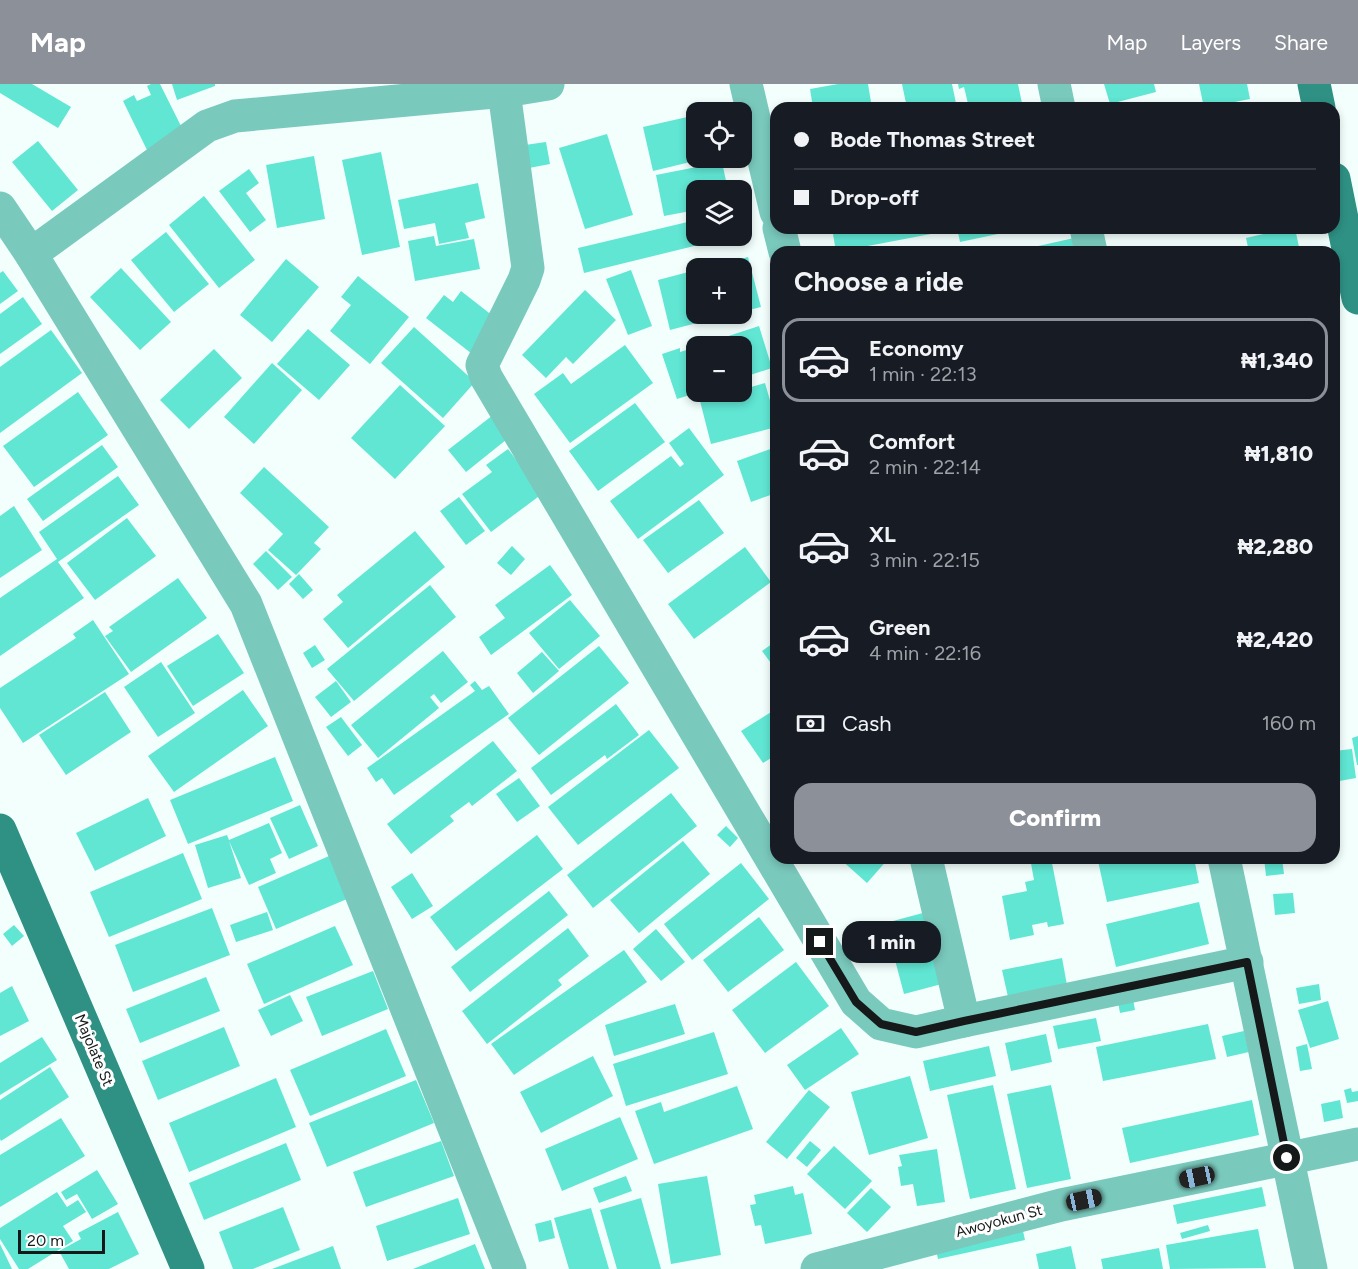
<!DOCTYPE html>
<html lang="en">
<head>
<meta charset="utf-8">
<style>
  :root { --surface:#171b24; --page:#20242c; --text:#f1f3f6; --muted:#9ea1a6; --line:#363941; --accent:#8c9099 }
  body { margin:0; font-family:Figtree,sans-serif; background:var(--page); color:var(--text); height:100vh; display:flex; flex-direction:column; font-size:22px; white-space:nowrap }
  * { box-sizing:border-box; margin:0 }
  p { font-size:20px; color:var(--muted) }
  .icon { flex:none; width:33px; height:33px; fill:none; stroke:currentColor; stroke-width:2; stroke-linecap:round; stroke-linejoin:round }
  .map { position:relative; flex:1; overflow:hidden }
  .sheet { position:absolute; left:770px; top:162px; width:570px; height:618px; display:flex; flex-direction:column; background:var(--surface); border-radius:18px; box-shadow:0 3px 9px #0003 }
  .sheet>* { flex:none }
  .top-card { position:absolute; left:770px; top:18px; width:570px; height:132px; border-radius:18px; box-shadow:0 3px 9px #0003; display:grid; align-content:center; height:132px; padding:0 24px; background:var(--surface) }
  .fabs { position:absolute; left:686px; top:18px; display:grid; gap:12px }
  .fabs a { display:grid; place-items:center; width:66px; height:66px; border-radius:12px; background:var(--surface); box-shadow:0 3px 9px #0003; font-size:30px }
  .scale { position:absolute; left:18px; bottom:15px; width:87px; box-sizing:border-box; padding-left:6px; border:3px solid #151919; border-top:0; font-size:16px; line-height:21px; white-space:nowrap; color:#151919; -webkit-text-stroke:4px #fff; paint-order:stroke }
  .end { position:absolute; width:27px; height:27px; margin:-14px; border:8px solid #151919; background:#fff; box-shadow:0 0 0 3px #fff }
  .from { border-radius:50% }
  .bubble { position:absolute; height:42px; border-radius:18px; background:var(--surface); box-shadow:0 3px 9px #0003; font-size:20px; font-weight:800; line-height:42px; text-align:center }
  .car { position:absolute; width:18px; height:36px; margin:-18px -9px; border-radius:8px; box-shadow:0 0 4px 2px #0007; background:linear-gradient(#222 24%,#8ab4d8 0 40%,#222 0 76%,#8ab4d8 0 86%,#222 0) }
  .top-card b { display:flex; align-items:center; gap:21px; height:57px; font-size:22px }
  .top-card b+b { border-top:2px solid var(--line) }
  .top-card i { width:15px; height:15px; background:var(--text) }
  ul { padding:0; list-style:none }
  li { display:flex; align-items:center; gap:18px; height:84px; margin:0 12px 9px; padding:0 12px; border:3px solid transparent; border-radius:18px }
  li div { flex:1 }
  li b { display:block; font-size:22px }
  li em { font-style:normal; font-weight:800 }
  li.selected { border-color:var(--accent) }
  li>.icon { width:54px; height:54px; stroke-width:1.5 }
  h2 { padding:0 24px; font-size:27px; line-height:72px }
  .pay { display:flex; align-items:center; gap:15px; height:66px; padding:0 24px; font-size:22px }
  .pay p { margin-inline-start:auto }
  .cta { display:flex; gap:12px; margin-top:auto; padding:12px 24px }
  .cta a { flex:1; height:69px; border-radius:18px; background:var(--accent); color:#fff; font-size:24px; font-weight:800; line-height:69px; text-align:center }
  header { display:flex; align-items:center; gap:36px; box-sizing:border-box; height:84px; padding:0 30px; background:var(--accent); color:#fff }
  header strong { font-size:28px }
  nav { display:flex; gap:33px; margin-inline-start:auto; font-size:21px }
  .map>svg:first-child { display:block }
  .building { fill:#61e6d4 }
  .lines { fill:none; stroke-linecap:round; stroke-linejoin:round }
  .minor { stroke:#7ac9bd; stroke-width:33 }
  .major { stroke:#2e9184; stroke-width:33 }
  .route { stroke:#151919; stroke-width:8 }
  .labels { text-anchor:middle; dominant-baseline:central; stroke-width:6; stroke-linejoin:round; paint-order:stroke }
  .street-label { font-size:15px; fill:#151919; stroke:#fff }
</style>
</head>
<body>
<header>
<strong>Map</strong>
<nav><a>Map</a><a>Layers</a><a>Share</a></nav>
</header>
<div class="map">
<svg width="1358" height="1185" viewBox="0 0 1358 1185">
  <rect width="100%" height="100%" fill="#f2fffc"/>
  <g class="building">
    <polygon points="0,0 32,0 71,23 58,44 0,9"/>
    <polygon points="151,0 160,0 184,48 147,66 123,17 134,11 137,17 151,11 147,2"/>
    <polygon points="172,0 215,0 215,2 177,16"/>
    <polygon points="838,0 868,0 872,24 813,24 810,5"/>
    <polygon points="902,0 952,0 957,24 907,24"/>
    <polygon points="958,0 1018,0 1023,24 969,24 964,3 959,5"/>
    <polygon points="1104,0 1154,0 1156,8 1110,20"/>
    <polygon points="1199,0 1247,0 1250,15 1204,24"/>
    <polygon points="696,31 696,74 707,74 653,87 643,43"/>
    <polygon points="607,50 633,131 585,145 559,64"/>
    <polygon points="38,57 78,106 52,127 12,78"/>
    <polygon points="546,58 550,80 529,84 525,61"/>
    <polygon points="381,68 400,163 362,171 342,76"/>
    <polygon points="314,72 325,135 277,144 266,81"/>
    <polygon points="722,78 728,106 696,106 696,126 664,132 656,91"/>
    <polygon points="249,85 259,99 246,109 266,136 250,148 219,107"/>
    <polygon points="478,99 485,134 465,139 469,154 439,160 435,139 404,145 398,116"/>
    <polygon points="204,112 255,176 219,204 169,141"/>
    <polygon points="696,136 696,152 735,152 584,189 578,164"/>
    <polygon points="832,144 930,144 931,150 836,168"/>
    <polygon points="957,144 1021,144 1021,145 960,158"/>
    <polygon points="1290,144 1295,144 1300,168 1249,168 1246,154"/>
    <polygon points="166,148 209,200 174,228 131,176"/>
    <polygon points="434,152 436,162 474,155 480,185 415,197 408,157"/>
    <polygon points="1074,154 1077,168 1016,168 1016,167"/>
    <polygon points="748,173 761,223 741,228 741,184 706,184"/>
    <polygon points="286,175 319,203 272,258 240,231"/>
    <polygon points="121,184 171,238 140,266 90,213"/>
    <polygon points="631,186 652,242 628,251 606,195"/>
    <polygon points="696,186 696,230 731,230 670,246 658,196"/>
    <polygon points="3,187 18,207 0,220 0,189"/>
    <polygon points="358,192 409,233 370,280 330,247 351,221 341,213"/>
    <polygon points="585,206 616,236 573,280 566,273 546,294 522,271"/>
    <polygon points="461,207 502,239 476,273 426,234 444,211 453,218"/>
    <polygon points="23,213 42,240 0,270 0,230"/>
    <polygon points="759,242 772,284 741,294 741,262 698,262"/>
    <polygon points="414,243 475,298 443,334 381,279"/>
    <polygon points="308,245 350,281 319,316 277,280"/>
    <polygon points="51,246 82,289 0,349 0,283"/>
    <polygon points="625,261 653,299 570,359 534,310 563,289 571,300"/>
    <polygon points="696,263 696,309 677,315 662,270 680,264 680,268"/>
    <polygon points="214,265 242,294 189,345 160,316"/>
    <polygon points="272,279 302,306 254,360 224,333"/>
    <polygon points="765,299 776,337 776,343 711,360 700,317 735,308 741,308 741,306"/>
    <polygon points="400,301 445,342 395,395 351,354"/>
    <polygon points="78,308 108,351 34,403 3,362"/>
    <polygon points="635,319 665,358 598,407 569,367"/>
    <polygon points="493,331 511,352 466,388 448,366"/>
    <polygon points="689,344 724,391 638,455 610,417 671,372 680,383 684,380 669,359"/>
    <polygon points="102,361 118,383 43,437 27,415"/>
    <polygon points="776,363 776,409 751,418 737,377"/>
    <polygon points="508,365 542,410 491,448 462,410 492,388 486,381"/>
    <polygon points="264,383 329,443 314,459 321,465 296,491 268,466 283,450 240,409"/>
    <polygon points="118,392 139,421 58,478 84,514 0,572 0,514 57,475 39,448"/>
    <polygon points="459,413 485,447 466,461 440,427"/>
    <polygon points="699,416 724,449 668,489 643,456"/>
    <polygon points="14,422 42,466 0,494 0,432"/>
    <polygon points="127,434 156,472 95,516 67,479"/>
    <polygon points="415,447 445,483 348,564 323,535 343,518 337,511"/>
    <polygon points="512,462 525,475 511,491 497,479"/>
    <polygon points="745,463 771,498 694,555 668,520"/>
    <polygon points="266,467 292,493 278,506 253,480"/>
    <polygon points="550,481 572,511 491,571 479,553 505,534 495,521"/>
    <polygon points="299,490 313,506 303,515 289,500"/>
    <polygon points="178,494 207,534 131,588 105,552 113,547 109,543"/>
    <polygon points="430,501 456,533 354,617 327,585"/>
    <polygon points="570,516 600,552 559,585 529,549"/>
    <polygon points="93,536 129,590 23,659 0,624 0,604 76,554 73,550"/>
    <polygon points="218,550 244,589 193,622 167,582"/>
    <polygon points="776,557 776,586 762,567"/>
    <polygon points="315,561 325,576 312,584 303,569"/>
    <polygon points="599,562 629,599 539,671 508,634"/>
    <polygon points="443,567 468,598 441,619 434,610 430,613 439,624 378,674 351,641"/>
    <polygon points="542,568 559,587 533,609 517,589"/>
    <polygon points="161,578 195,629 158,653 124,603"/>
    <polygon points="336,597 351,618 331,633 315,613"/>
    <polygon points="475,597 482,606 489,602 509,630 394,711 382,694 376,698 367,684 475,607 470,601"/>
    <polygon points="243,606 268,642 174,708 148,672"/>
    <polygon points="105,608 131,648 66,691 39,651"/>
    <polygon points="616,620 639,651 607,675 605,671 551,711 531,684"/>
    <polygon points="776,625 776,671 763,679 741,647"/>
    <polygon points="341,633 362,661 348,672 326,643"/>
    <polygon points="649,646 679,684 578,761 548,723"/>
    <polygon points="1358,652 1358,681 1357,681 1352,654"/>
    <polygon points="493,657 517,687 472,722 469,718 450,732 454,737 411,770 387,740"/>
    <polygon points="1352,665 1356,694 1334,698 1334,667"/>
    <polygon points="275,673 293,717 188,760 170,716"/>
    <polygon points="519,694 540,722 517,738 496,710"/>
    <polygon points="671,709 697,742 593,824 567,791"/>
    <polygon points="148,714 166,752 95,787 76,749"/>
    <polygon points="300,721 318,762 289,775 270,734"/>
    <polygon points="269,739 282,769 270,775 276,789 249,801 229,757 241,794 208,804 195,761 227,751 229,756"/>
    <polygon points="726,742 738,754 730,763 717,751"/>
    <polygon points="537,751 563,785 456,867 430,833"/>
    <polygon points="683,757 710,790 639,849 610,816"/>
    <polygon points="183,769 202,815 109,853 90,808"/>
    <polygon points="329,772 347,815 276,845 258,803"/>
    <polygon points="839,774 889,774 867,799"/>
    <polygon points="1030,774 1051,774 1064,840 1048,843 1047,838 1032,841 1034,851 1010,856 1002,812 1027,807 1025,798 1034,796"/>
    <polygon points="1111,774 1194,774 1199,799 1107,818 1098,777"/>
    <polygon points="1264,774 1282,774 1284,790 1266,792"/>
    <polygon points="741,779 769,815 692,876 664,840"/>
    <polygon points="412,789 433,822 412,835 391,803"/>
    <polygon points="549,807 568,831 470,908 451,883"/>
    <polygon points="1293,809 1295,829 1275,831 1273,810"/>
    <polygon points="1199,818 1209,860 1116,883 1106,840"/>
    <polygon points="212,824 230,871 133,908 115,861"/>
    <polygon points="934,826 953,897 904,910 895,876 903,874 893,837"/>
    <polygon points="267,828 273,846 236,858 230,841"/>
    <polygon points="759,833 784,866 728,908 703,876"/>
    <polygon points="14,841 24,852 12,862 3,850"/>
    <polygon points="335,842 353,881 264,920 247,880"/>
    <polygon points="568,844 589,872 558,896 562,901 487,960 462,927"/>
    <polygon points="656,845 685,878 661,897 633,865"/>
    <polygon points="624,866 647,898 514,991 491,960"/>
    <polygon points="1062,874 1067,901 1008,913 1002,886"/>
    <polygon points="796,878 829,922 765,969 732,926"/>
    <polygon points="373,887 388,925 322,952 306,913"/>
    <polygon points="206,893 220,927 140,959 126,925"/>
    <polygon points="1319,900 1321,916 1299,920 1296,904"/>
    <polygon points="12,902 29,937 0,952 0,909"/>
    <polygon points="290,911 303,937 271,952 258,926"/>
    <polygon points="1133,915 1135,926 1120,929 1118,918"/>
    <polygon points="1328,917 1339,955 1310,964 1298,926"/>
    <polygon points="675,920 685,950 614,972 605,941"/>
    <polygon points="1096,934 1101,957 1058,965 1053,942"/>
    <polygon points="1208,940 1216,975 1103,997 1096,963"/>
    <polygon points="224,943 240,982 158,1016 142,977"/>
    <polygon points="841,944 859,970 805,1006 787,981"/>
    <polygon points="386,945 406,992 310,1032 290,986"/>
    <polygon points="1244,947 1249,968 1227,973 1222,952"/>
    <polygon points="714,948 728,990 626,1022 613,980"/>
    <polygon points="1046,950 1052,978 1011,987 1005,959"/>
    <polygon points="42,953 57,976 0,1011 0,979"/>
    <polygon points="1307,960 1312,985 1300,987 1296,963"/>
    <polygon points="989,962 996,992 930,1007 923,977"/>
    <polygon points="593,972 613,1012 541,1049 520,1008"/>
    <polygon points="50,983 69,1013 1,1057 0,1055 0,1016"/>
    <polygon points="910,992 928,1054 869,1071 851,1008"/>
    <polygon points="276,994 296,1043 189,1088 169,1039"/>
    <polygon points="416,996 434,1039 327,1083 309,1039"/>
    <polygon points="993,1001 1016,1105 970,1115 947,1011"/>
    <polygon points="1051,1001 1071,1095 1027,1104 1007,1010"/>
    <polygon points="737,1002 753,1045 654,1080 635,1027 661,1018 664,1028"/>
    <polygon points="1351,1004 1352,1008 1358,1007 1358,1017 1347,1019 1344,1006"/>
    <polygon points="809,1006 830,1023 787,1075 766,1058"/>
    <polygon points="1252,1016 1259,1051 1130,1079 1122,1044"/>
    <polygon points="1340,1016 1343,1034 1324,1038 1321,1020"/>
    <polygon points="620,1033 638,1075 562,1107 545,1065"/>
    <polygon points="61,1034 85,1072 0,1123 0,1071"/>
    <polygon points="441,1057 454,1092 366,1123 353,1088"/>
    <polygon points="810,1057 821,1066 807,1083 796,1074"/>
    <polygon points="286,1059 301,1096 204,1136 189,1099"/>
    <polygon points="834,1062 872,1097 845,1125 807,1090"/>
    <polygon points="937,1065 945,1118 917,1122 913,1100 901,1102 898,1083 902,1082 899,1071"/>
    <polygon points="97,1086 118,1120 92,1135 77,1110 66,1116 61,1108"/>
    <polygon points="626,1092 632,1107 599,1119 593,1104"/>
    <polygon points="707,1092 721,1171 671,1180 658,1100"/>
    <polygon points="793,1102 795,1111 803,1109 812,1150 765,1160 761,1141 755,1142 750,1121 756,1120 754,1111"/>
    <polygon points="1262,1103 1266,1122 1177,1140 1173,1121"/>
    <polygon points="871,1104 891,1123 867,1148 847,1129"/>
    <polygon points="57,1108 67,1123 78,1116 86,1128 63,1142 73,1157 28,1185 19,1185 0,1155 0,1144"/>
    <polygon points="458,1114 470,1150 387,1177 376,1142"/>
    <polygon points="641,1114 661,1185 617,1185 600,1126"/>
    <polygon points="283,1123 300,1166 253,1185 233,1185 219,1148"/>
    <polygon points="591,1124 609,1185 569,1185 554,1134"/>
    <polygon points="118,1128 139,1170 109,1185 69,1185 59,1167 81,1155 78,1149"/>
    <polygon points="551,1136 555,1154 539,1158 535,1140"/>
    <polygon points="1208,1141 1210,1147 1182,1155 1180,1149"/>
    <polygon points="1258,1145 1266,1184 1170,1185 1166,1161"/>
    <polygon points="1023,1147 1025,1156 938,1175 936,1166"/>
    <polygon points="0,1160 12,1185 0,1185"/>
    <polygon points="475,1160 485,1185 413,1185"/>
    <polygon points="333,1162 341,1185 272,1185"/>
    <polygon points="1071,1162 1076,1185 1039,1185 1036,1170"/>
    <polygon points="1159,1164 1163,1185 1103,1185 1101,1175"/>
  </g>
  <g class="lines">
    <g class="minor">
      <polyline points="503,0 528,184 524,196 482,281 486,293 856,918 881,940 916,948 964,937 1247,878"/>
      <polyline points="746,0 776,128"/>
      <polyline points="1054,0 1059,24"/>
      <polyline points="0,124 31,170 246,520 510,1185"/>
      <polyline points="779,144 785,168"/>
      <polyline points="1086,144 1091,168"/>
      <polyline points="31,170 207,42 235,32 505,7 548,0"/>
      <polyline points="926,774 964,937"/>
      <polyline points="1224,774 1311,1185"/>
      <polyline points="817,1185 1061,1121 1358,1060"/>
    </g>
    <g class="major">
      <polyline points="1314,0 1319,24"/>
      <polyline points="1334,95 1358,214"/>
      <polyline points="0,746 188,1185"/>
    </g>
  </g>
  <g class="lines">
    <polyline class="route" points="820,858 856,918 881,940 916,948 964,937 1247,878 1287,1074"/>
  </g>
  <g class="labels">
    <g class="street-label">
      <text transform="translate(94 966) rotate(67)">Majolate St</text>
      <text transform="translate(999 1137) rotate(-15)">Awoyokun St</text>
    </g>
  </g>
</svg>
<div class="fabs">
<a><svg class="icon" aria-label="locate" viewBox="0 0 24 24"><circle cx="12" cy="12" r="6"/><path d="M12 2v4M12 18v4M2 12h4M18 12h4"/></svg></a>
<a><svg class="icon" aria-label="layers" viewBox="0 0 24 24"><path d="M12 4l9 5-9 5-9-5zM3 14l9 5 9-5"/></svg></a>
<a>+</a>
<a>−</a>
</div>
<div class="scale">20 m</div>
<i class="end from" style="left:1287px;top:1074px"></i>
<i class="end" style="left:820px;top:858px"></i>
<div class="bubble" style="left:842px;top:837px;width:99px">1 min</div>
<i class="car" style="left:1197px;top:1093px;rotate:258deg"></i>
<i class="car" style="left:1084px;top:1116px;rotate:78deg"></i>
<div class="top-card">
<b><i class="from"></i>Bode Thomas Street</b>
<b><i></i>Drop-off</b>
</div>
<section class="sheet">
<h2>Choose a ride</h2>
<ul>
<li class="selected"><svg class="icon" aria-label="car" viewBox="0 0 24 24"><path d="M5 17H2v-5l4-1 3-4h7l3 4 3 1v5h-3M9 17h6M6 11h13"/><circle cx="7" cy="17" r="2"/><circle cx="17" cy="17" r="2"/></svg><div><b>Economy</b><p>1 min · 22:13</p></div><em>₦1,340</em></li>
<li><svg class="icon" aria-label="car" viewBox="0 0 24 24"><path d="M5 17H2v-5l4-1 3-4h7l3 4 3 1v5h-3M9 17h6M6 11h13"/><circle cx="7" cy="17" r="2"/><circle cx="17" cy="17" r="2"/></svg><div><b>Comfort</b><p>2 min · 22:14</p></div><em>₦1,810</em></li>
<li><svg class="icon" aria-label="car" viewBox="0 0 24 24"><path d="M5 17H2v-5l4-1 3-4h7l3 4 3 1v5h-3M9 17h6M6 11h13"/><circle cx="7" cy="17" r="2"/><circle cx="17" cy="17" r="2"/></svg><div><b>XL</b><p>3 min · 22:15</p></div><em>₦2,280</em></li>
<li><svg class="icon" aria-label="car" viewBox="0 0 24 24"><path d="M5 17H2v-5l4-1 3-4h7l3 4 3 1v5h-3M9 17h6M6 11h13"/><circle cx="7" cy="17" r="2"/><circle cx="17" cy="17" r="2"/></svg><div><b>Green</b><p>4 min · 22:16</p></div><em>₦2,420</em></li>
</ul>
<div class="pay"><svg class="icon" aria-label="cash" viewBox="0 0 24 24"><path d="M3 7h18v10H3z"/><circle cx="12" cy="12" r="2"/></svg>Cash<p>160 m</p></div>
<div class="cta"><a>Confirm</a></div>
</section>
</div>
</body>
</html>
